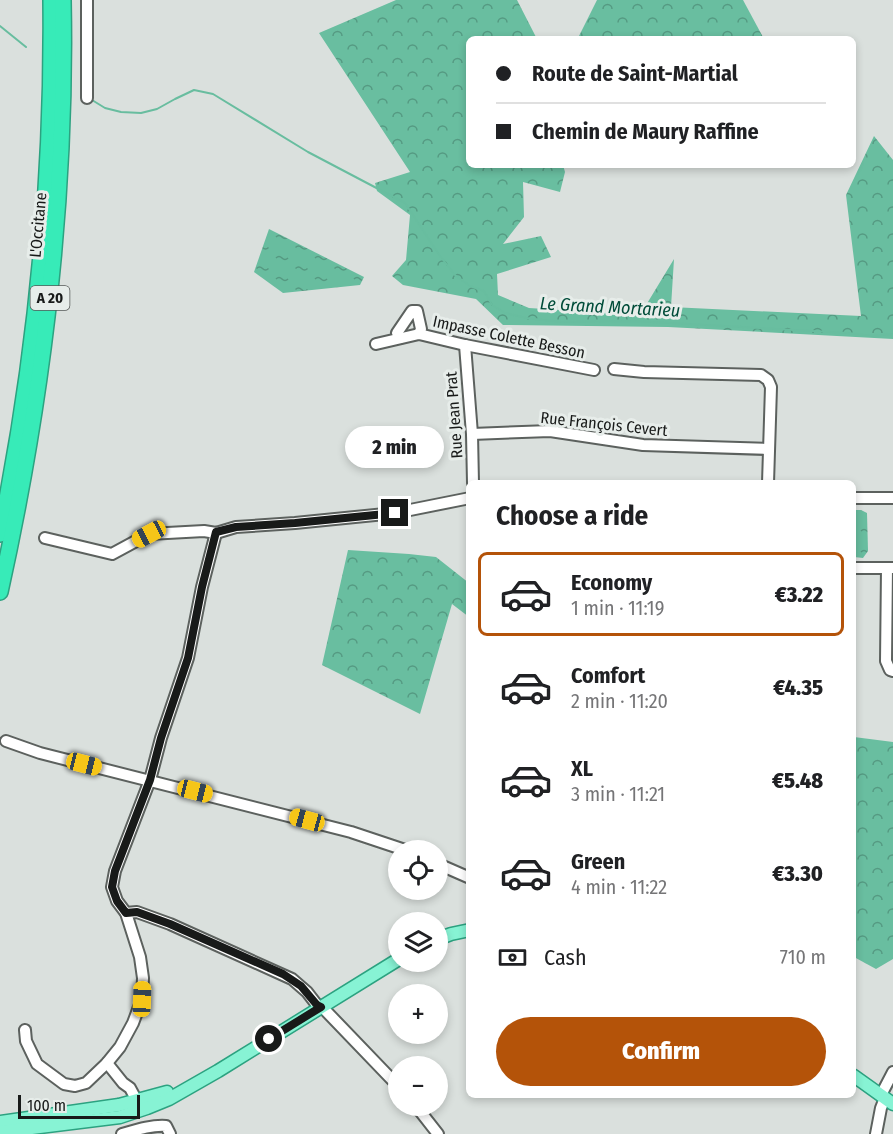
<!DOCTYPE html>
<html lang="en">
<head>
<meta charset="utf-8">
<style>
  :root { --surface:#fff; --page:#f6f6f6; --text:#202124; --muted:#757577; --line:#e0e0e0; --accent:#b45309 }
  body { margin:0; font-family:"Fira Sans Condensed",sans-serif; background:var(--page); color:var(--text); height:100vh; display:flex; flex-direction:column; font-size:22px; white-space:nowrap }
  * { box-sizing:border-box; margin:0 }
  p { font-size:20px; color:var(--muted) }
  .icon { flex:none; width:33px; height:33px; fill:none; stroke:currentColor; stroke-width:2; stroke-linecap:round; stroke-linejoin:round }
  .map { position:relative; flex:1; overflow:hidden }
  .sheet { position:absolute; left:466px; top:480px; width:390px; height:618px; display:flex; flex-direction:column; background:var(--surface); border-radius:9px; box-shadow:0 3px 9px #0003 }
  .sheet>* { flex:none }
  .hud { position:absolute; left:466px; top:36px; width:390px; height:132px; border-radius:9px; box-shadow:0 3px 9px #0003; display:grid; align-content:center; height:132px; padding:0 30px; background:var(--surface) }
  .tools { position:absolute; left:388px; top:840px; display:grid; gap:12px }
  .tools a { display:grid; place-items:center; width:60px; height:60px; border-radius:50%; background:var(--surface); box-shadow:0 3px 9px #0003; font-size:30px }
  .scale { position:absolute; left:18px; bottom:15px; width:122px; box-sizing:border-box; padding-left:6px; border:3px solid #181a19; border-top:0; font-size:16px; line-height:21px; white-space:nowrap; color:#181a19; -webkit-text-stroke:4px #e7edea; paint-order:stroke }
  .end { position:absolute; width:27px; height:27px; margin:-14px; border:8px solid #181a19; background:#fff; box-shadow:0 0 0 3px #fff }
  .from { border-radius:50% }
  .bubble { position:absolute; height:42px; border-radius:21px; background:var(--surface); box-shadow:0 3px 9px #0003; font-size:20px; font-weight:800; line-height:42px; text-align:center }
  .car { position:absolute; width:18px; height:36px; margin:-18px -9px; border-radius:8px; box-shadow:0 0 4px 2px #0007; background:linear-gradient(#f5c518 24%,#345 0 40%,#f5c518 0 76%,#345 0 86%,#f5c518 0) }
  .hud b { display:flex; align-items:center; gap:21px; height:57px; font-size:22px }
  .hud b+b { border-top:2px solid var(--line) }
  .hud i { width:15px; height:15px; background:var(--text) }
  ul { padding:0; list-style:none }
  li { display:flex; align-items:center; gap:18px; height:84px; margin:0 12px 9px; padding:0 18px; border:3px solid transparent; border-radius:9px }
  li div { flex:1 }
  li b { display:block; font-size:22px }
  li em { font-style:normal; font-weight:800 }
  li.selected { border-color:var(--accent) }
  li>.icon { width:54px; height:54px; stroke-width:1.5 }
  h2 { padding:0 30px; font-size:27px; line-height:72px }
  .pay { display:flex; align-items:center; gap:15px; height:66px; padding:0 30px; font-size:22px }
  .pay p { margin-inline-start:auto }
  .primary-button { display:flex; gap:12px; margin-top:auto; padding:12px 30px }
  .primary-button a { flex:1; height:69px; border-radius:36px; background:var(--accent); color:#fff; font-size:24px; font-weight:800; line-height:69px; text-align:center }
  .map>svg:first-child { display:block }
  .forest { fill:url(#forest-crowns) }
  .water { fill:url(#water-ripples) }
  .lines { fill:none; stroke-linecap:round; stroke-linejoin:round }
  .stream { stroke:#68bd9f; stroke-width:2 }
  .minor-casing { stroke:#5c615e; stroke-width:14 }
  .major-casing { stroke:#2ca280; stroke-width:15 }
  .highway-casing { stroke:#2ca280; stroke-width:18 }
  .minor { stroke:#fff; stroke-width:10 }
  .major { stroke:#87f3d4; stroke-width:12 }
  .highway { stroke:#37ebb8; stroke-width:15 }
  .route { stroke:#181a19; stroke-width:8 }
  .labels { text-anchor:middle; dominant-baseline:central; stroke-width:6; stroke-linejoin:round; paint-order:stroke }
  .shield { fill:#e7edea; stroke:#565958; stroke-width:1.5 }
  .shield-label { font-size:15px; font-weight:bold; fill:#181a19 }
  .street-label { font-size:16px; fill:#181a19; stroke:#e7edea }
  .water-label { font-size:18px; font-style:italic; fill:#004c39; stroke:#e7edea }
</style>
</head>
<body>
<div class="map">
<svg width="893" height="1134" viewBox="0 0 893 1134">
  <defs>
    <pattern id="forest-crowns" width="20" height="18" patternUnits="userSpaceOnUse" patternTransform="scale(1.5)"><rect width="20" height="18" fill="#69bea0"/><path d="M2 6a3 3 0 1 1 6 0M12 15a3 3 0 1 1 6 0" fill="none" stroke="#559a82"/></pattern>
    <pattern id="water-ripples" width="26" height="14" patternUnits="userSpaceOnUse" patternTransform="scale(1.5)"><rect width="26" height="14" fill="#68bd9f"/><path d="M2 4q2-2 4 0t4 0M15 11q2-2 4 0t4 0" fill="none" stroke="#559981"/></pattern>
  </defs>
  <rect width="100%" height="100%" fill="#dae0dd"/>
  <g class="forest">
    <polygon points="396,0 517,0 537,39 470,39 470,165 563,165 565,172 560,192 523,182 524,217 503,244 541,236 551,257 497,274 498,295 529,308 640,315 674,259 671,307 861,316 846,195 874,136 893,160 893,339 668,327 503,325 476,299 403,285 392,276 406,260 410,215 377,191 375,183 410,172 319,33"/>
    <polygon points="597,0 743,0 764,39 580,39 579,36"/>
    <polygon points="348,550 409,554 436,557 469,583 469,617 452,604 420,714 322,665"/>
    <polygon points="854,737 893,742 893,959 876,969 854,957"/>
  </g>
  <g class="water">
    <polygon points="269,229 364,277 360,285 283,293 254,272"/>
    <polygon points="854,510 861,510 867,513 868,551 863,558 854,557"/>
  </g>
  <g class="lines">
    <g class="stream">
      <polyline points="0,26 26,47"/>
      <polyline points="92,100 105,108 121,112 141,113 157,109 175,99 194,90 213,94 308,152 405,203 440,256 455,275 470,286 484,291 492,305 505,313 526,318 561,322 634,321 848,333 873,336 893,334"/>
    </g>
    <g class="minor-casing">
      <g id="minor">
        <polyline points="87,0 87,98"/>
        <polyline points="400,338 397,333 412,311 417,311 421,329 419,334"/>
        <polyline points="376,344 419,334 465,345 594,370"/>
        <polyline points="465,345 472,434 473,483"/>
        <polyline points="614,369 644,372 761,375 768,380 771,387 768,483"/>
        <polyline points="472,434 550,431 643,445 768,449"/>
        <polyline points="854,498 893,498"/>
        <polyline points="45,538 112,554 149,534 204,531 216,533 236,527 295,523 395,513 470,498"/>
        <polyline points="854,568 892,568"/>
        <polyline points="887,568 886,661 890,670 893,671"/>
        <polyline points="6,741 40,753 351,832 405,850"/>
        <polyline points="438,864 470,878"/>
        <polyline points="126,913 137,912 170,924 292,979 307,992 317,1005 325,1010 399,1087"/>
        <polyline points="25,1030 26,1041 37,1064 64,1084 75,1086 86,1083 107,1063 120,1047 133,1023 142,999 143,978 140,957 126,913 117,901 112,887 115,871 150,780 161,738 188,658 202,587 216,533"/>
        <polyline points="107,1063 123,1083 130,1088 137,1101"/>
        <polyline points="881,1095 893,1072"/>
        <polyline points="416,1106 438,1134"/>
        <path d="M122,1134c14,-4 29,-9 44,-8l4,8"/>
        <polyline points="876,1134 881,1108 885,1098"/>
      </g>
    </g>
    <g class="major-casing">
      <g id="major">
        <polyline points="438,939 451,934 470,930"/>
        <polyline points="854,1076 893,1104"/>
        <polyline points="0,1122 119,1105 167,1092"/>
        <polyline points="0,1132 120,1117 147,1108 169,1099 218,1071 399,959"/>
      </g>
    </g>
    <g class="highway-casing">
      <g id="highway">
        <path d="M0,534c36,-176 53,-355 51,-534"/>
        <path d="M0,592c43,-194 67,-393 63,-592"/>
      </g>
    </g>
    <use href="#minor" class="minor"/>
    <use href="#major" class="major"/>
    <use href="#highway" class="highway"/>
  </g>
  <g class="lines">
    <polyline class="route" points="269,1039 321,1007 317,1005 301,986 283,974 170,924 137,912 126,913 117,901 112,887 115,871 150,780 161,738 188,658 202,587 216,532 236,527 295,523 395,513"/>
  </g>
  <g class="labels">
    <rect class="shield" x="30.5" y="286" width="39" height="24" rx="4.5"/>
    <g class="shield-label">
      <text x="50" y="298">A 20</text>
    </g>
    <g class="street-label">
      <text transform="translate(38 225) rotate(-85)">L'Occitane</text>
      <text transform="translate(509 337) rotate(12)">Impasse Colette Besson</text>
      <text transform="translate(454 415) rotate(-94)">Rue Jean Prat</text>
      <text transform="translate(604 424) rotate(6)">Rue François Cevert</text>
    </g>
    <g class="water-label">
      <text transform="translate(610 307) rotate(3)">Le Grand Mortarieu</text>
    </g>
  </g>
</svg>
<div class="tools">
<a><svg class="icon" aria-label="locate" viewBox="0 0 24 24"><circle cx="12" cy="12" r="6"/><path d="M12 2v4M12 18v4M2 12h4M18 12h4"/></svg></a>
<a><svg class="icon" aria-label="layers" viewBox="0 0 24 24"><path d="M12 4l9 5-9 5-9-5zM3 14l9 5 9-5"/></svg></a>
<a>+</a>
<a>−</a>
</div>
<div class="scale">100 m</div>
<i class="end from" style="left:269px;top:1039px"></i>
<i class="end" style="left:395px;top:513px"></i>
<div class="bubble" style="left:345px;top:426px;width:99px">2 min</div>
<i class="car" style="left:149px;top:534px;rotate:242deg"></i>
<i class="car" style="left:84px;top:764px;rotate:104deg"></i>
<i class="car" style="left:195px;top:791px;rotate:104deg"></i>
<i class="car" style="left:307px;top:820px;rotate:285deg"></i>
<i class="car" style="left:142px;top:999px;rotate:2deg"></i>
<div class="hud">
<b><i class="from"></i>Route de Saint-Martial</b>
<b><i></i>Chemin de Maury Raffine</b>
</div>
<section class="sheet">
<h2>Choose a ride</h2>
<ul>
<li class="selected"><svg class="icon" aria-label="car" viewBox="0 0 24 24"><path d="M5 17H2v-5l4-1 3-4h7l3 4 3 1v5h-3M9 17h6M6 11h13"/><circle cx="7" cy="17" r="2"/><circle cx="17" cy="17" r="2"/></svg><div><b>Economy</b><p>1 min · 11:19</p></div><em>€3.22</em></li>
<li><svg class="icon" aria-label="car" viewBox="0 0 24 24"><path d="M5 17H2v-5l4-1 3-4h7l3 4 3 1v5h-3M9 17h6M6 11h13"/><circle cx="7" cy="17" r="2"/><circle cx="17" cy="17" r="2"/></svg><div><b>Comfort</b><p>2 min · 11:20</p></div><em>€4.35</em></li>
<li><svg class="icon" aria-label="car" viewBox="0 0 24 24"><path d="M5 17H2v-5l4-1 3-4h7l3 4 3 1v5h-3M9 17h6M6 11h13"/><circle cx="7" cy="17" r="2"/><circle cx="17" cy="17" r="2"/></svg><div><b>XL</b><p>3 min · 11:21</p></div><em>€5.48</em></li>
<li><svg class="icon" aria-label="car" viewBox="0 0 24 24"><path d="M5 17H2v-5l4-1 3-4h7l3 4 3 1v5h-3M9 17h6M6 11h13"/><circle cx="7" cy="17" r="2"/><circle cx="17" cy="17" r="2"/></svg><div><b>Green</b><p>4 min · 11:22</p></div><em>€3.30</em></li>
</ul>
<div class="pay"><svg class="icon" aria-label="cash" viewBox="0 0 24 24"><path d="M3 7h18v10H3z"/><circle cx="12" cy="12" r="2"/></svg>Cash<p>710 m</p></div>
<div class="primary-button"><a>Confirm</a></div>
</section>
</div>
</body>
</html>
